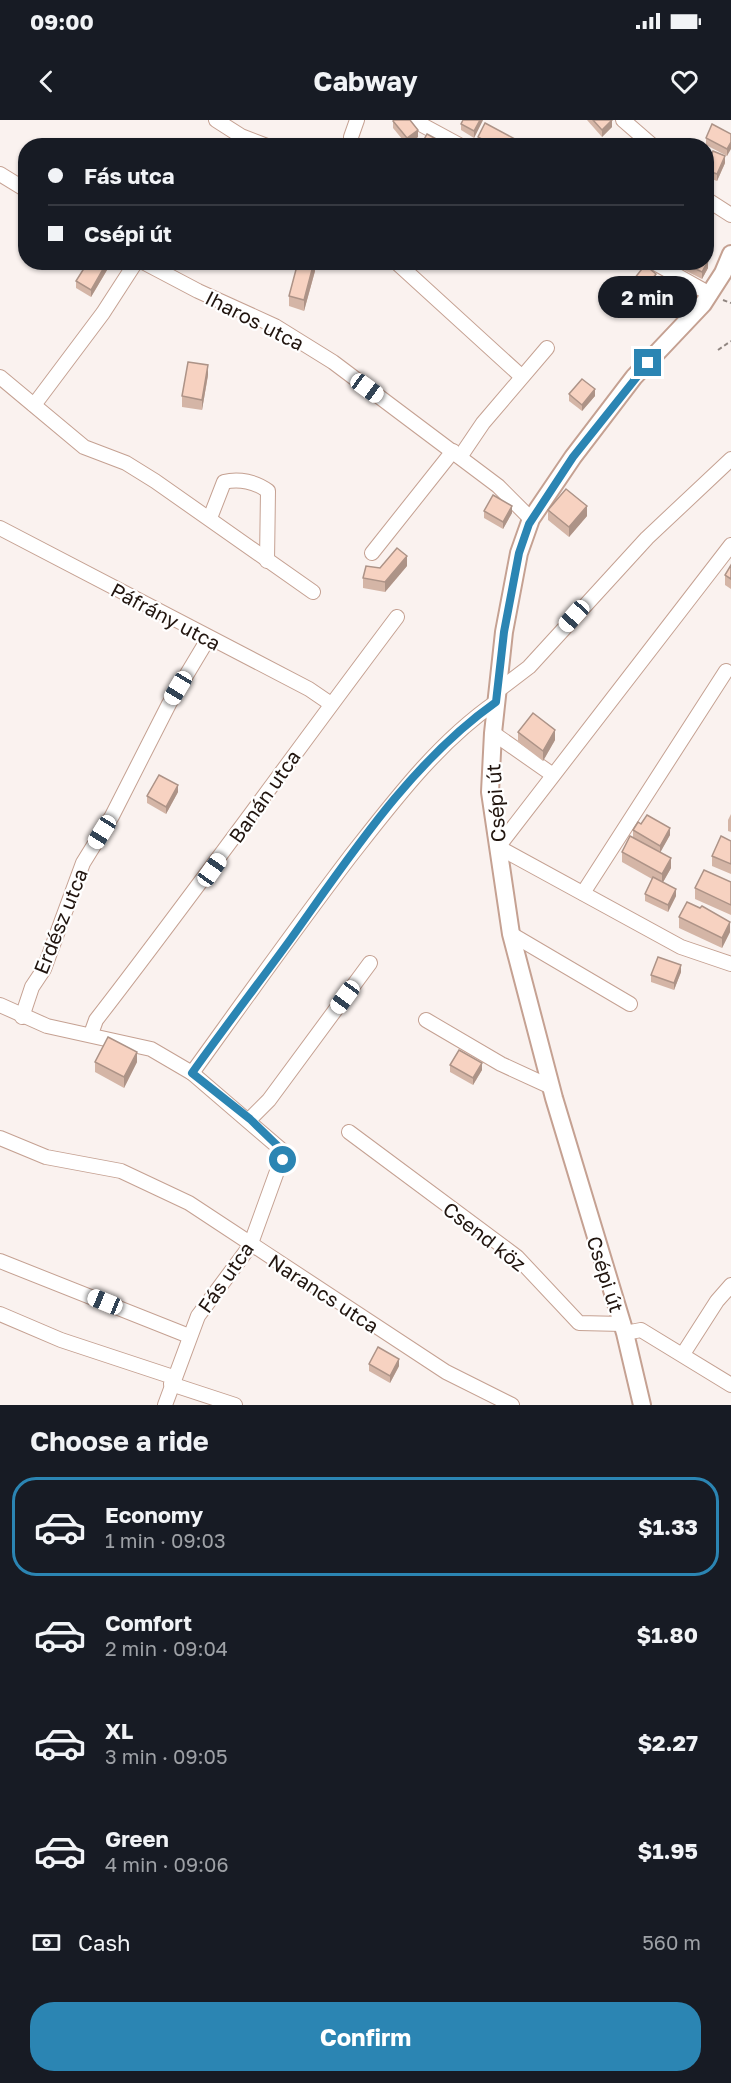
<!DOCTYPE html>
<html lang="en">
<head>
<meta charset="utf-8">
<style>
  :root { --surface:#171b24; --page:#242831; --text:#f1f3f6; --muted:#9ea1a6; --line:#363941; --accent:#2b85b3 }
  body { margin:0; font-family:"Golos Text",sans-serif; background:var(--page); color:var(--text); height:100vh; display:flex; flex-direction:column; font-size:22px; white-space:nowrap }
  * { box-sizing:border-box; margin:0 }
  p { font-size:20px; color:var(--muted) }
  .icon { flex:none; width:33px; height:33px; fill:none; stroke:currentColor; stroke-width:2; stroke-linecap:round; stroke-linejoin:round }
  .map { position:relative; height:1285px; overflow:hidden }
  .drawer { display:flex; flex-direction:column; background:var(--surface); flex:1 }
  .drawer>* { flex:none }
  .guide { position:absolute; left:18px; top:18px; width:696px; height:132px; border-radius:24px; box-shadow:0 2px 4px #0004; display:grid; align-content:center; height:132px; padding:0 30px; background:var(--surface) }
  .end { position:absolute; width:27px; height:27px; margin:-14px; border:8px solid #2b85b3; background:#fff; box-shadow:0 0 0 3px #fff }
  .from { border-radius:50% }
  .bubble { position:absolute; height:42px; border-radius:21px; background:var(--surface); box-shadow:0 2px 4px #0004; font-size:20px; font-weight:700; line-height:42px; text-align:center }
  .car { position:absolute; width:18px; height:36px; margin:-18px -9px; border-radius:8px; box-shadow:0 0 4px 2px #0007; background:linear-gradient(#fff 24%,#345 0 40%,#fff 0 76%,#345 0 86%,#fff 0) }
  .guide b { display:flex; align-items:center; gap:21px; height:57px; font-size:22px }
  .guide b+b { border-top:2px solid var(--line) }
  .guide i { width:15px; height:15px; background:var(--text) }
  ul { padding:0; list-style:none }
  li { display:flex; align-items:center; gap:18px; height:99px; margin:0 12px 9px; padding:0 18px; border:3px solid transparent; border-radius:24px }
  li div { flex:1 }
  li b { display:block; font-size:22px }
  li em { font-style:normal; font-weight:700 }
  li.on { border-color:var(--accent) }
  li>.icon { width:54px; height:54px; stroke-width:1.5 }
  h2 { padding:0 30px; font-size:27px; line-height:72px }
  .pay { display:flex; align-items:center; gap:15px; height:66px; padding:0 30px; font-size:22px }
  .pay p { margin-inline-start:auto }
  .primary-button { display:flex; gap:12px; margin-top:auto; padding:12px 30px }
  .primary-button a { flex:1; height:69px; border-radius:24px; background:var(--accent); color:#fff; font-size:24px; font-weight:700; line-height:69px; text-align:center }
  .status { display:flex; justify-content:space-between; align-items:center; height:42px; padding:0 30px; background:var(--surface); direction:ltr }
  .status svg { height:16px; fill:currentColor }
  header { display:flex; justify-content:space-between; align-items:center; height:78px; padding:0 30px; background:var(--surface); font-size:27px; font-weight:700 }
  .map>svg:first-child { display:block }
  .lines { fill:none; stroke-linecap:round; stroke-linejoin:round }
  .minor-casing { stroke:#c5a192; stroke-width:16 }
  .tertiary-casing { stroke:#c5a192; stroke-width:20 }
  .path { stroke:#908681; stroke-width:2; stroke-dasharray:4.5 3; stroke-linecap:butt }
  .minor { stroke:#fff; stroke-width:14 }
  .tertiary { stroke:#fff; stroke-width:16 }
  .wall { fill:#d4b5a6 }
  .shaded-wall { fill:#ad9387 }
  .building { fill:#f7d2c1; stroke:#ad9387; stroke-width:1.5 }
  .route { stroke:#2b85b3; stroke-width:8 }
  .labels { text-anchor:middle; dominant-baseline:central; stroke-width:4.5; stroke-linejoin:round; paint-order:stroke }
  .street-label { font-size:20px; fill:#21150f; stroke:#fff }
</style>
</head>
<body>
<div class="status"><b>09:00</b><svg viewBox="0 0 49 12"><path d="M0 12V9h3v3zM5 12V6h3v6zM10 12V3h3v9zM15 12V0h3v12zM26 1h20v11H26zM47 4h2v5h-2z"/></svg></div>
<header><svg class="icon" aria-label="back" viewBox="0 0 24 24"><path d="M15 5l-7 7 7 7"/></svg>Cabway<svg class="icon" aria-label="heart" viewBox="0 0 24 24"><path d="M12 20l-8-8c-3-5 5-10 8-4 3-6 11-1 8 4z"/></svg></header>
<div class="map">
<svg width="731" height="1285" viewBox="0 0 731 1285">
  <rect width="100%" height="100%" fill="#faf2ef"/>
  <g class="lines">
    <g class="minor-casing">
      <g id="minor">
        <polyline points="216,0 241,16 267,26"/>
        <polyline points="413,0 461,26"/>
        <polyline points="623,0 653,26"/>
        <polyline points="351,17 357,0"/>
        <polyline points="0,54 26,70"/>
        <polyline points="706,79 731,95"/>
        <polyline points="143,142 198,171 275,206 333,242 498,366 531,399"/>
        <polyline points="396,142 521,256"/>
        <polyline points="653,142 710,174"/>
        <polyline points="0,257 84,327 126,343 155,361 313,472"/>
        <polyline points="34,285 103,193 136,142"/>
        <polyline points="460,337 483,303 547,228"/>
        <path d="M210,398l14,-36c15,-4 32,0 44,9l-1,70"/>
        <polyline points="0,408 309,569 331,584"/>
        <polyline points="731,425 498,727 681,827 731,844"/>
        <polyline points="372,433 453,331"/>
        <polyline points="500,569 529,547 647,418 731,339"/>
        <polyline points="493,613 553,655"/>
        <polyline points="583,773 726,551"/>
        <polyline points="511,814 630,884"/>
        <polyline points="0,885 47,906 151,929 192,953 284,1032 250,1126 198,1196 165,1285"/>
        <polyline points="22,897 32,867 44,849 83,743 112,696 169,584 208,519"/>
        <polyline points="426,900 501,944 551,967"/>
        <path d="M91,914l5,-14c103,-133 200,-269 301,-403"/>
        <path d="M192,953c52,-72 103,-144 157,-215 44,-56 88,-115 147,-156"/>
        <polyline points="250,999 269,980 370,843"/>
        <polyline points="349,1012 517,1137 579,1203 623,1204"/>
        <polyline points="0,1018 46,1037 121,1051 189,1083 446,1252 512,1285"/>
        <polyline points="0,1141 189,1216"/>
        <polyline points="0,1194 61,1220 173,1257"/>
        <polyline points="625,1213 641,1210 731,1265"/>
        <polyline points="683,1234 717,1181 731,1165"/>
        <polyline points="171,1264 235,1285"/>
      </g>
    </g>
    <g class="tertiary-casing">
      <polyline id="tertiary" points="642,1285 625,1213 554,978 511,814 490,672 493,613 504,512 519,433 531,399 573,337 634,257 703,184 723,153 731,134"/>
    </g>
    <g class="path">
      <polyline points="723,180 731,183"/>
      <polyline points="718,230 731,221"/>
    </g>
    <use href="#minor" class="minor"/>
    <use href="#tertiary" class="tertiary"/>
  </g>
  <g class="wall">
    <polygon points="483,0 474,18 461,10 461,4"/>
    <polygon points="587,0 612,0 612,7 602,17"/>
    <polygon points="393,1 418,17 407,25 393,8"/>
    <polygon points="731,14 727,36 706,25 706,18"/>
    <polygon points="478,17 515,19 515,26 481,26 478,24"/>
    <polygon points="725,43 717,61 706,57 706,47"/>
    <polygon points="110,142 110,145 91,177 76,168 76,161"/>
    <polygon points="298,142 317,142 316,145 315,145 315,151 304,191 289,186 289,176"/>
    <polygon points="685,142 708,148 702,159 684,150"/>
    <polygon points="656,161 638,184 627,175 627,168"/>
    <polygon points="208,255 202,290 182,287 182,276"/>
    <polygon points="569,274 595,276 582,291 569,281"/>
    <polygon points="548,390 587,396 569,417 548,400"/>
    <polygon points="484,391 512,393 503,409 484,398"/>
    <polygon points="731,445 731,469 725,465 725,455"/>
    <polygon points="407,446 385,472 363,468 363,458"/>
    <polygon points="518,612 555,620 543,641 518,622"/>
    <polygon points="178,672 166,694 147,683 147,676"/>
    <polygon points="731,694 731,712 728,711 728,700"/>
    <polygon points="641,704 670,715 660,732 671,748 663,762 676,776 668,792 645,781 645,774 652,759 622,742 622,732 633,717 633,710"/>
    <polygon points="731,721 731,754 712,746 712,736"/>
    <polygon points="731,762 731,795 695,779 695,768"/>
    <polygon points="679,797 730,812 722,828 679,808"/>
    <polygon points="681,852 674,870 651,862 651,855"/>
    <polygon points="95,942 137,942 124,968 95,952"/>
    <polygon points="450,945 482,950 473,965 450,952"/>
    <polygon points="369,1244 399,1246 390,1263 369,1251"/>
  </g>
  <g class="shaded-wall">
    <polygon points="480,0 483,0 474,18 474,11"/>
    <polygon points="612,0 612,7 602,17 602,10"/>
    <polygon points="418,10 418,17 407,25 407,18"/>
    <polygon points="731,22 731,29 727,36 727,29"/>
    <polygon points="725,36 725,43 717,61 717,54"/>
    <polygon points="708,141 708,148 702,159 702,152"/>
    <polygon points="107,142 110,142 110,145 91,177 91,170"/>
    <polygon points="314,142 315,151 304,191 304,180"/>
    <polygon points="656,154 656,161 638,184 638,177"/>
    <polygon points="208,245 208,255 202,290 202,280"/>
    <polygon points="595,269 595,276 582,291 582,285"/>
    <polygon points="512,386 512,393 503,409 503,402"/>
    <polygon points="587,386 587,396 569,417 569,407"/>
    <polygon points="407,436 407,446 385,472 385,462"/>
    <polygon points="555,610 555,620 543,641 543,631"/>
    <polygon points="178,665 178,672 166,694 166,687"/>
    <polygon points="670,708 670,715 660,733 660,726"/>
    <polygon points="671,738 671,748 662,764 662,754"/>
    <polygon points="676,769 676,776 668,792 668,785"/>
    <polygon points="730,802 730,812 722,828 722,818"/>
    <polygon points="681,845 681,852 674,870 674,863"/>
    <polygon points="137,932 137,942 124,968 124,957"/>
    <polygon points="482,943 482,950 473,965 473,958"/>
    <polygon points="399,1239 399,1246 390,1263 390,1256"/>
  </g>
  <g class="building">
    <polygon points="394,0 410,0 418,10 407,18 393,1"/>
    <polygon points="463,0 480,0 474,11 461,4"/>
    <polygon points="593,0 612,0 602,10"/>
    <polygon points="485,3 515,19 511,26 494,26 478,17"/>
    <polygon points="712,4 731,14 731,22 727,29 706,18"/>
    <polygon points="427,14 449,26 422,26 421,25"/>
    <polygon points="713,31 725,36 717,54 706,50 706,47"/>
    <polygon points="706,140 708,141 702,152 684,143 706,142"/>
    <polygon points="88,142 107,142 91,170 76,161"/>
    <polygon points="298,142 314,142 304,180 289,176"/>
    <polygon points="645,145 656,154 638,177 627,168"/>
    <polygon points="188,242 208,245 202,280 182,276"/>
    <polygon points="582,259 595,269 582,285 569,274"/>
    <polygon points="566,369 587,386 569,407 548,390"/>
    <polygon points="493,375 512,386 503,402 484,391"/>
    <polygon points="397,428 407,436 385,462 363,458 366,446 380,448"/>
    <polygon points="731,445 731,459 725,455"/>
    <polygon points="533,593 555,610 543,631 518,612"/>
    <polygon points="159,655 178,665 166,687 147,676"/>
    <polygon points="647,695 670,708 660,726 633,710 638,702 641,704"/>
    <polygon points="630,716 671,738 662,754 622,732"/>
    <polygon points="721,716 731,721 731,744 712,736"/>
    <polygon points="704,750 731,762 731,785 695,768"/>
    <polygon points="653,757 676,769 668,785 645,774"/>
    <polygon points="687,782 700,788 702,786 730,802 722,818 679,797"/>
    <polygon points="658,837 681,845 674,863 651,855"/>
    <polygon points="108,917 137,932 124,957 95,942"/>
    <polygon points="459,930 482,943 473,958 450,945"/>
    <polygon points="378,1227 399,1239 390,1256 369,1244"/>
  </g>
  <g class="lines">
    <path class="route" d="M283,1040l1,-8 -34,-33 -58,-46c32,-45 66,-89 98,-133 60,-84 121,-178 206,-238l8,-70 15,-79 10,-29 44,-67 75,-94"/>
  </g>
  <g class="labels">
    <g class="street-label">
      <text transform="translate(255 200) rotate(27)">Iharos utca</text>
      <text transform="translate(166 496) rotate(28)">Páfrány utca</text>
      <text transform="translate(264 676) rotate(-55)">Banán utca</text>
      <text transform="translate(495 683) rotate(-94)">Csépi út</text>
      <text transform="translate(60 801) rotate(-68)">Erdész utca</text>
      <text transform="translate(485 1116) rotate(38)">Csend köz</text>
      <text transform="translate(606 1154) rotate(72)">Csépi út</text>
      <text transform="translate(225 1157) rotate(-55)">Fás utca</text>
      <text transform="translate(324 1173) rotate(33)">Narancs utca</text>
    </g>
  </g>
</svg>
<i class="end from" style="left:283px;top:1040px"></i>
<i class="end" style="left:648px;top:243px"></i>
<div class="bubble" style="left:598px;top:156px;width:99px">2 min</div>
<i class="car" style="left:367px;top:268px;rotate:126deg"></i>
<i class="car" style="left:574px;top:496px;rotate:222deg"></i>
<i class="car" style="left:178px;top:568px;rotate:211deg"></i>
<i class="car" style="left:102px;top:712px;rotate:212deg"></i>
<i class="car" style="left:212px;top:750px;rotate:35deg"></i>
<i class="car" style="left:345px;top:877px;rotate:216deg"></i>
<i class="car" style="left:105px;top:1182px;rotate:292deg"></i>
<div class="guide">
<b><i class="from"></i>Fás utca</b>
<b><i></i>Csépi út</b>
</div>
</div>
<section class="drawer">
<h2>Choose a ride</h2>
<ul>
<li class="on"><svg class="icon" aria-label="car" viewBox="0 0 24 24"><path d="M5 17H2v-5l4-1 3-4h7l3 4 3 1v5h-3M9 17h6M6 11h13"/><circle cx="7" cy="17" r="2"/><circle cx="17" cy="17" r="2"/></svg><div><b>Economy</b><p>1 min · 09:03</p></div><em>$1.33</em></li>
<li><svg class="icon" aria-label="car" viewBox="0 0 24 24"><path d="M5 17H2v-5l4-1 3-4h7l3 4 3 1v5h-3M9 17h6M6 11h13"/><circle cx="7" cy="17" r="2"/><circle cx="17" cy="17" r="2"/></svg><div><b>Comfort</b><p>2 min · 09:04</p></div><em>$1.80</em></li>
<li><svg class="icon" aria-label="car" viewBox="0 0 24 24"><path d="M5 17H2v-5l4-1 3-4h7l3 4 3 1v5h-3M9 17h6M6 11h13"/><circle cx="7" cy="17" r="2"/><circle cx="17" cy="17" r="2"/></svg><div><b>XL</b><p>3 min · 09:05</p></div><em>$2.27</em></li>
<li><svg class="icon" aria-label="car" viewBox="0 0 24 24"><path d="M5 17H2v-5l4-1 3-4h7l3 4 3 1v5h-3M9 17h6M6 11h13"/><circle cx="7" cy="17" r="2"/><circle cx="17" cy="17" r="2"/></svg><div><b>Green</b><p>4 min · 09:06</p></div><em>$1.95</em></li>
</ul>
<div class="pay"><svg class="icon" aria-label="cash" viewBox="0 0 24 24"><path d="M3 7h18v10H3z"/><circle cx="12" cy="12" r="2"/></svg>Cash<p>560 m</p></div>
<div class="primary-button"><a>Confirm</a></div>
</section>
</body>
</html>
